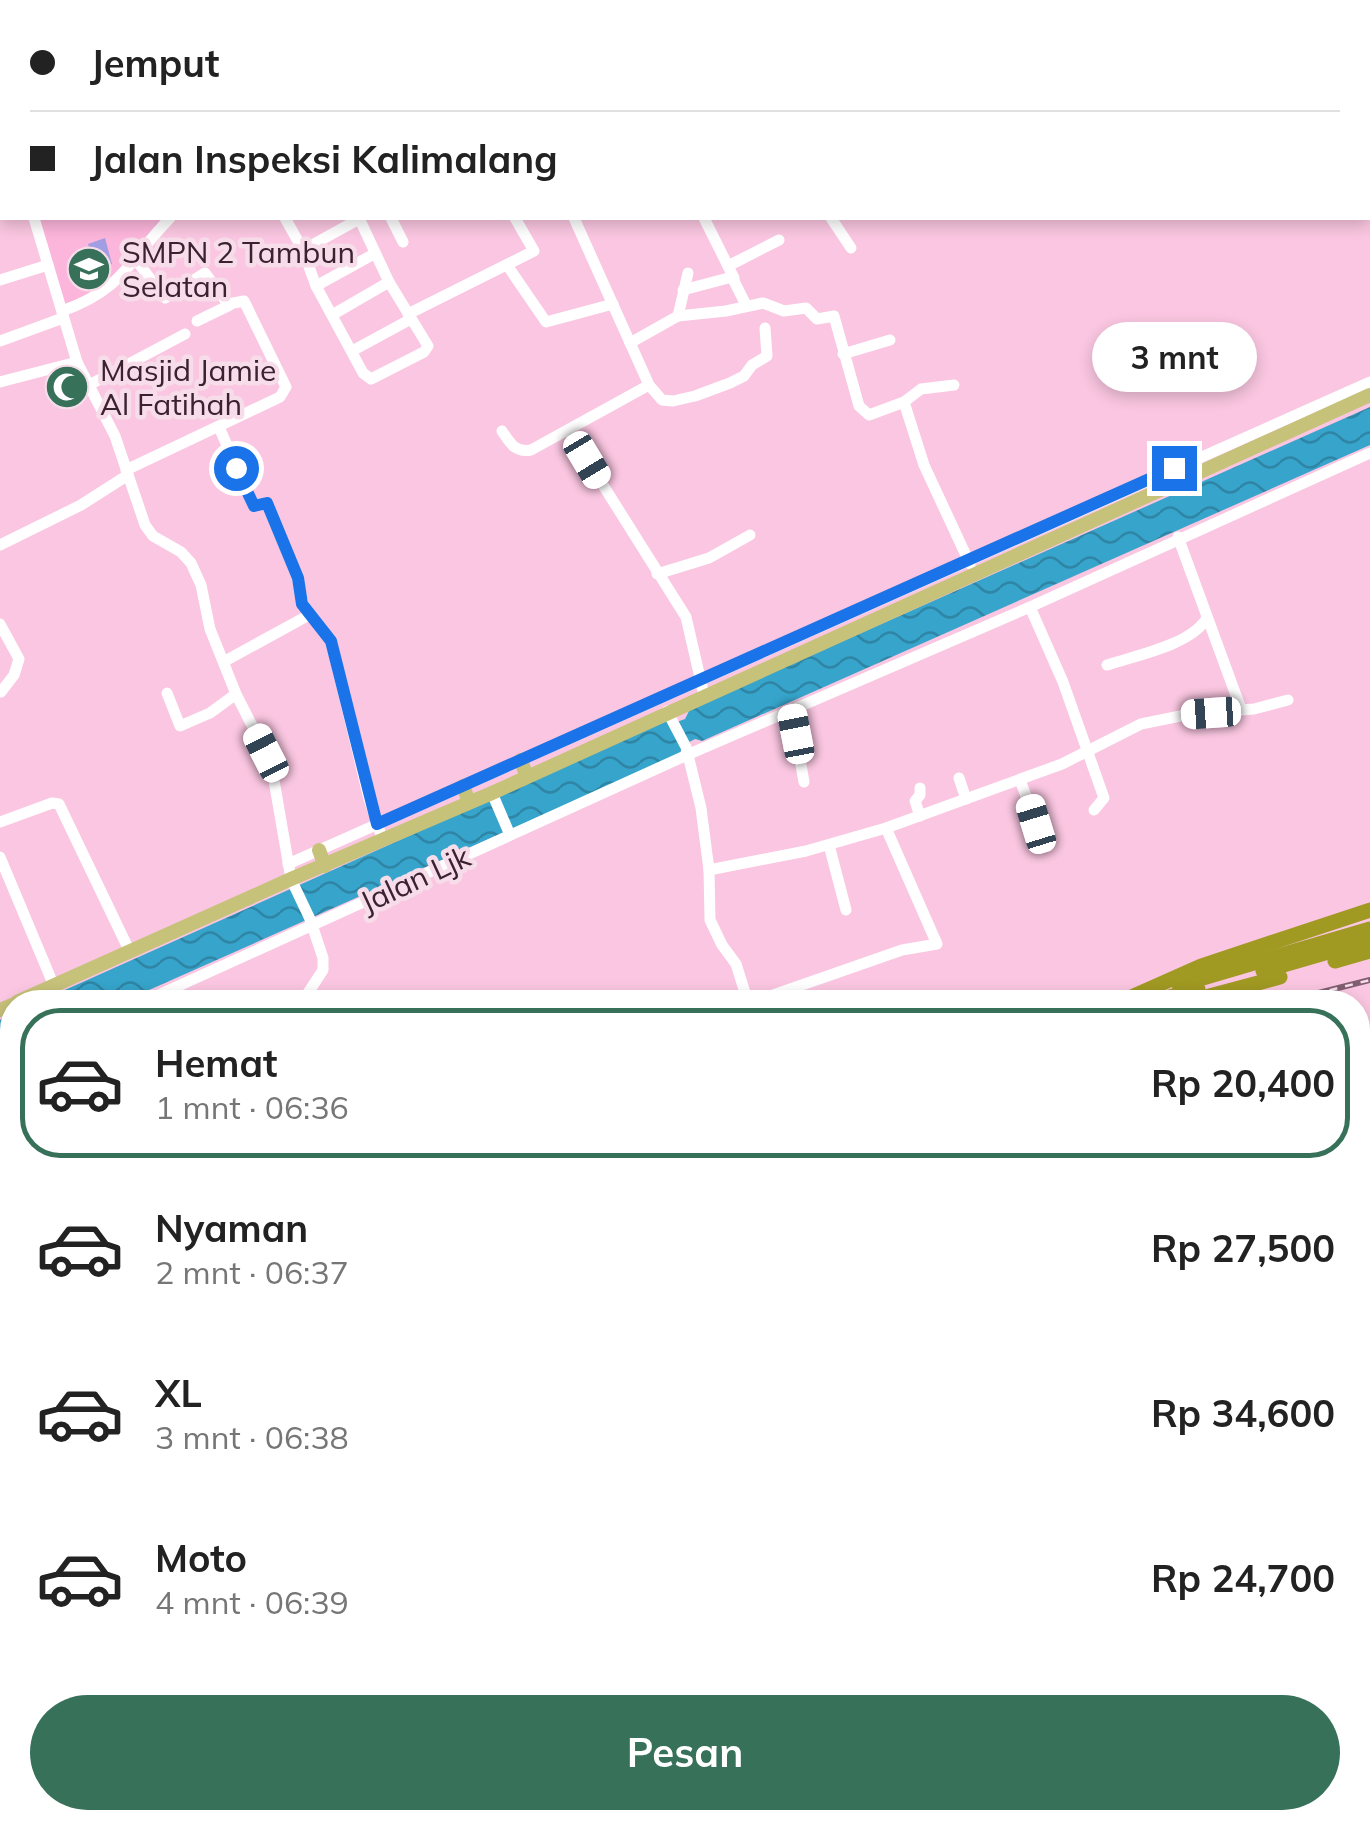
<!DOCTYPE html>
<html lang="id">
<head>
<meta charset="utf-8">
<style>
  :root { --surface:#fff; --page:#f6f6f6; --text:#222; --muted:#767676; --line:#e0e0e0; --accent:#37715a }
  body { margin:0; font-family:Mulish,sans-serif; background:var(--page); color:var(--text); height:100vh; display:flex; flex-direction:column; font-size:38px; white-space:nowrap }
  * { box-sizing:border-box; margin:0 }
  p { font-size:32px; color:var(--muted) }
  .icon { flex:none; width:55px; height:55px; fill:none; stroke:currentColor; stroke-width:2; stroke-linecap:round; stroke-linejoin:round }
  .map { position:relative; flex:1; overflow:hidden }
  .panel { position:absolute; left:0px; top:990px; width:1370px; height:840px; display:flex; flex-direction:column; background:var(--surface); border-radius:40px 40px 0 0; box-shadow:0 5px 15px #0003 }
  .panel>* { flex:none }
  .hud { position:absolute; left:0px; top:0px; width:1370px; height:220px; box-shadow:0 5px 15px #0003; display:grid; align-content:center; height:220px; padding:0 30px; background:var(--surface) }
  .end { position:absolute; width:45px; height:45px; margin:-22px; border:12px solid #1a73e8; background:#fff; box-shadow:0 0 0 5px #fff }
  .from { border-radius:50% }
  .bubble { position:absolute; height:70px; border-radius:35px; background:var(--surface); box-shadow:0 5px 15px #0003; font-size:32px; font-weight:700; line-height:70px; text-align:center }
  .car { position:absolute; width:30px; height:60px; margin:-30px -15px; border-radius:12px; box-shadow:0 0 8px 2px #0007; background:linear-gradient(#fff 24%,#345 0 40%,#fff 0 76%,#345 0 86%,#fff 0) }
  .hud b { display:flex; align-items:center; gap:35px; height:95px; font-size:38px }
  .hud b+b { border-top:2px solid var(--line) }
  .hud i { width:25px; height:25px; background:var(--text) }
  ul { padding:18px 0 0; list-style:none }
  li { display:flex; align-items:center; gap:30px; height:150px; margin:0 20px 15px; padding:0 10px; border:5px solid transparent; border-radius:40px }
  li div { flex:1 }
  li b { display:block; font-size:38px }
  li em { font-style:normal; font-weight:700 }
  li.on { border-color:var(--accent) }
  li>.icon { width:90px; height:90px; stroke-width:1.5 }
  .primary-button { display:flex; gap:20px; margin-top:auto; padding:20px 30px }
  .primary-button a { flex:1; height:115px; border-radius:60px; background:var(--accent); color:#fff; font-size:40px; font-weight:700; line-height:115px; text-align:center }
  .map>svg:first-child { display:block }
  .built { fill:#fcb5db }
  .garden { fill:#a29ee3 }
  .water { fill:url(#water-waves) }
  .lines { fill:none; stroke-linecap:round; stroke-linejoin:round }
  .stream { stroke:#36a4cb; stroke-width:2.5 }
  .minor { stroke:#fff; stroke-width:11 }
  .major { stroke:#c6c27a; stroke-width:14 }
  .highway { stroke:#a09922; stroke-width:15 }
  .rail-casing { stroke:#815e71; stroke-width:6 }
  .rail { stroke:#f7dce9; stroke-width:2.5; stroke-dasharray:8; stroke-linecap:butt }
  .route { stroke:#1a73e8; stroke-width:12 }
  .labels { text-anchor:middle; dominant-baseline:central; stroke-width:9; stroke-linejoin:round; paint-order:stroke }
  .poi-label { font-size:30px; fill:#3b2230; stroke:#f7dce9; text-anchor:start }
  .street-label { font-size:30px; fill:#3b2230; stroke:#f7dce9 }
</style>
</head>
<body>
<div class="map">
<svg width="1370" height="1830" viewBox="0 0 1370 1830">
  <defs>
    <pattern id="water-waves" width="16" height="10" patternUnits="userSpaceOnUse" patternTransform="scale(2.5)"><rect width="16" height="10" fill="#36a4cb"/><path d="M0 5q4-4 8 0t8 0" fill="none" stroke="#2f85a5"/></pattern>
  </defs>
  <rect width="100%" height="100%" fill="#fac6e1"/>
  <polygon class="built" points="34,218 170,218 125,274 62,311"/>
  <polygon class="garden" points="105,238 112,264 96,269 88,244"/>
  <g class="water">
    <polygon points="1370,407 1370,445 702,741 695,739 682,746 680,754 122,1002 38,1002 668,720 674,723 685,719 690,709"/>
    <polygon points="12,1014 12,1051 0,1057 0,1020"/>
  </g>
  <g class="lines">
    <polyline class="stream" points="239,0 241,2"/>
    <g class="minor">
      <polyline points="93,0 94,2"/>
      <polyline points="148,0 149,2"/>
      <polyline points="225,0 227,2"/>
      <polyline points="332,0 333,2"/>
      <polyline points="444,0 445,2"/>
      <polyline points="522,0 524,2"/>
      <polyline points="654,0 656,2"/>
      <polyline points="712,0 714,2"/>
      <polyline points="773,0 775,2"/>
      <polyline points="906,0 908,2"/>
      <polyline points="1319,0 1321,2"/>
      <polyline points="44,2 55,0"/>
      <polyline points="173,2 178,0"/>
      <polyline points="309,2 314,0"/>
      <polyline points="511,2 514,0"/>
      <polyline points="758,2 761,0"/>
      <polyline points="861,2 866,0"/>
      <polyline points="0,8 2,8"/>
      <polyline points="1368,14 1370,13"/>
      <polyline points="1368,63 1370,66"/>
      <polyline points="0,72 2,71"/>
      <polyline points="0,102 2,110"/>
      <polyline points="1368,121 1370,119"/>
      <polyline points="0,214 2,213"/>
      <polyline points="34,218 77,362 115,436 145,525 153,536 181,552 191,563 201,585 210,629 236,694 271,763 291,879 310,919 323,958 323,970 302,1002"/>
      <polyline points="285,218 303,250 316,286 363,373 371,379 424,352 428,346 389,282 359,218"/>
      <polyline points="391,218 403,242"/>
      <polyline points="574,218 649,385 662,400 673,401 695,396 730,383 744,376 752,365 767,356 765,328"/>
      <polyline points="704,218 734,278"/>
      <polyline points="831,218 851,248"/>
      <polyline points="303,250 361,218"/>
      <polyline points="507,265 546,322 613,304"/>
      <polyline points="728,266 779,240"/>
      <polyline points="0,280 48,265"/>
      <polyline points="316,286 374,254"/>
      <polyline points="683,290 732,277 746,305"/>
      <path d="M62,311c61,-21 67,-51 108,-93"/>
      <polyline points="408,314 534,251 515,218"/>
      <polyline points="332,315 389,282"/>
      <polyline points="678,316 726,311 763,303 784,311 806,308 817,319 834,316 859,406 869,415 904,402 924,465 970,564"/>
      <polyline points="197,321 230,305"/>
      <polyline points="0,341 63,318"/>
      <polyline points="630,343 678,316 688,273"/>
      <polyline points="352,351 411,319"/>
      <polyline points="843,354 890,340"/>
      <polyline points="0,382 77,362"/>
      <polyline points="89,385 185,334"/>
      <polyline points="904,402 921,389 954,385"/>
      <polyline points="219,427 253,505 267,503 297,577 303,604 331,641 369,799 383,841"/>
      <path d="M502,431c8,12 13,22 29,19l118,-65"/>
      <polyline points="569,431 686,617 704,695"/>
      <polyline points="126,470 280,397 286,387 244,301 228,304 205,273 165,298 136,260"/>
      <polyline points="1178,537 1241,709"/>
      <polyline points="0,545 81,505 128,475"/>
      <polyline points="657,574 709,558 750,535"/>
      <polyline points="1030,607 1063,682 1104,798 1094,810"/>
      <polyline points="0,624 19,659 14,675 1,692"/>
      <polyline points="225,661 309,615"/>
      <path d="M1107,665c30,-10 84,-20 100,-47"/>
      <polyline points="167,693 180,726 210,713 236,694"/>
      <polyline points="791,709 804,782"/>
      <polyline points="667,711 686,747 701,808 709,870 710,920 722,945 736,964 748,1002"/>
      <polyline points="959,778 966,799"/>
      <polyline points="1020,780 1036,823"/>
      <polyline points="920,788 920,795 915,801 920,816"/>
      <polyline points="492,793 510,835"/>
      <polyline points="0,822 52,803 59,804 130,952"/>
      <polyline points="829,845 846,910"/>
      <polyline points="0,857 54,986"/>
      <polyline points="288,864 1370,382"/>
      <polyline points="709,870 806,851 886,828 1062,764 1141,724 1190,714 1254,709 1288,700"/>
      <polyline points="143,1002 687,755 1030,607 1370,453"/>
      <polyline points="753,1002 902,950 937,944 886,828"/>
      <polyline points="0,1067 12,1061"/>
      <polyline points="12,1246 12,1256"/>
      <polyline points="1358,1421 1370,1417"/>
      <polyline points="1358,1467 1370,1467"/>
      <polyline points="1358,1514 1370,1500"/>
      <polyline points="1358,1553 1370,1576"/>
      <polyline points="1358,1634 1370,1629"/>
      <polyline points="0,1682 12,1681"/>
      <polyline points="0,1809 12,1809"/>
      <polyline points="25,1818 27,1830"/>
      <polyline points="291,1818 299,1830"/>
      <polyline points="1055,1818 1060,1830"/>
      <polyline points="774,1825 780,1818"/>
    </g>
    <g class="major">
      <polyline points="521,760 526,775"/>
      <polyline points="463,786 469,802"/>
      <polyline points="319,850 325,866"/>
      <polyline points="17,1002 291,879 492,793 1370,395"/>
      <polyline points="0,1010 12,1005"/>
    </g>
    <g class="highway">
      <polyline points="1335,961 1370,951"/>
      <polyline points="1263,971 1370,940"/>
      <polyline points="1179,985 1370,929"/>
      <polyline points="1120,1002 1201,966 1370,910"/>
      <polyline points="1152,1002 1198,989"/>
      <polyline points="1187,1002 1280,977"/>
      <polyline points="0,1288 12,1284"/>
      <polyline points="0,1299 12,1296"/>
      <polyline points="0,1317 12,1314"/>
      <polyline points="0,1339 12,1335"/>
    </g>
    <g class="rail-casing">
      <g id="rail">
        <polyline points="1283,1002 1370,980"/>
        <polyline points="0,1395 12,1391"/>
      </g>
    </g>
    <use href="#rail" class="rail"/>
  </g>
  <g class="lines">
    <polyline class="route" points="236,468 254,506 267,503 298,578 302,604 331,641 377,824 1174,468"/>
  </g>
  <defs>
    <g id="school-disc" transform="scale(2.25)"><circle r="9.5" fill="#37715a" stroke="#f7dce9"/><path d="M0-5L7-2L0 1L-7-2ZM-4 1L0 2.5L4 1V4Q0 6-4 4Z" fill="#fff"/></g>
    <g id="mosque-disc" transform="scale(2.25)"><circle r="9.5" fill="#37715a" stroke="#f7dce9"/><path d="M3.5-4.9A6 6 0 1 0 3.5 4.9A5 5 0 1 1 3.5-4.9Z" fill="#fff"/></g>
  </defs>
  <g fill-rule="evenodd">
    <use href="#school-disc" x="89" y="269"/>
    <use href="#mosque-disc" x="67" y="387"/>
  </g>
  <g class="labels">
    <g class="poi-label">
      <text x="122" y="252">SMPN 2 Tambun<tspan x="122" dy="34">Selatan</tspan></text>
      <text x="100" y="370">Masjid Jamie<tspan x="100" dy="34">Al Fatihah</tspan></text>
    </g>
    <g class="street-label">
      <text transform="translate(415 879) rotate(-25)">Jalan Ljk</text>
    </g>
  </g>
</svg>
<i class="end from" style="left:236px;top:468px"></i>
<i class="end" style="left:1174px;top:468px"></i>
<div class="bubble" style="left:1092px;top:322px;width:165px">3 mnt</div>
<i class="car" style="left:587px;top:460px;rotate:149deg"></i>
<i class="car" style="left:1211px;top:713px;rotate:266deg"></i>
<i class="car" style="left:796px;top:734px;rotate:349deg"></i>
<i class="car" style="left:266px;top:753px;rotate:333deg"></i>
<i class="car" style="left:1036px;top:824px;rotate:343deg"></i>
<div class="hud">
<b><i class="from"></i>Jemput</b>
<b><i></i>Jalan Inspeksi Kalimalang</b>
</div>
<section class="panel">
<ul>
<li class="on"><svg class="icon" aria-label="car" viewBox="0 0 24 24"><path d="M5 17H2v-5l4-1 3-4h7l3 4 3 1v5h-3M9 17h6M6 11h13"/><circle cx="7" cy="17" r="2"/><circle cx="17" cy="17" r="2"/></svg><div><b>Hemat</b><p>1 mnt · 06:36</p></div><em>Rp 20,400</em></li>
<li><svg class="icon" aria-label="car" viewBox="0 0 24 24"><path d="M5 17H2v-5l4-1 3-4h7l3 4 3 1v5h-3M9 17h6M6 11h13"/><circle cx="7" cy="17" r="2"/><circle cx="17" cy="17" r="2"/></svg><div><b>Nyaman</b><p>2 mnt · 06:37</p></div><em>Rp 27,500</em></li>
<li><svg class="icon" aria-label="car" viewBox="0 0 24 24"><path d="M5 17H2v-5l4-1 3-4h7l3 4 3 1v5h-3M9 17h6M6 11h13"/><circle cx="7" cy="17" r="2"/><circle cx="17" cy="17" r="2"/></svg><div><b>XL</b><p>3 mnt · 06:38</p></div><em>Rp 34,600</em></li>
<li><svg class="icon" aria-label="car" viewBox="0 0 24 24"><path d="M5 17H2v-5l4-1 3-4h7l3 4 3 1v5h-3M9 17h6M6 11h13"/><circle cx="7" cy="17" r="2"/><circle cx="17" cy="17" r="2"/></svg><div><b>Moto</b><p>4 mnt · 06:39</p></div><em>Rp 24,700</em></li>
</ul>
<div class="primary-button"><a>Pesan</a></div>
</section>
</div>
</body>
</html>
